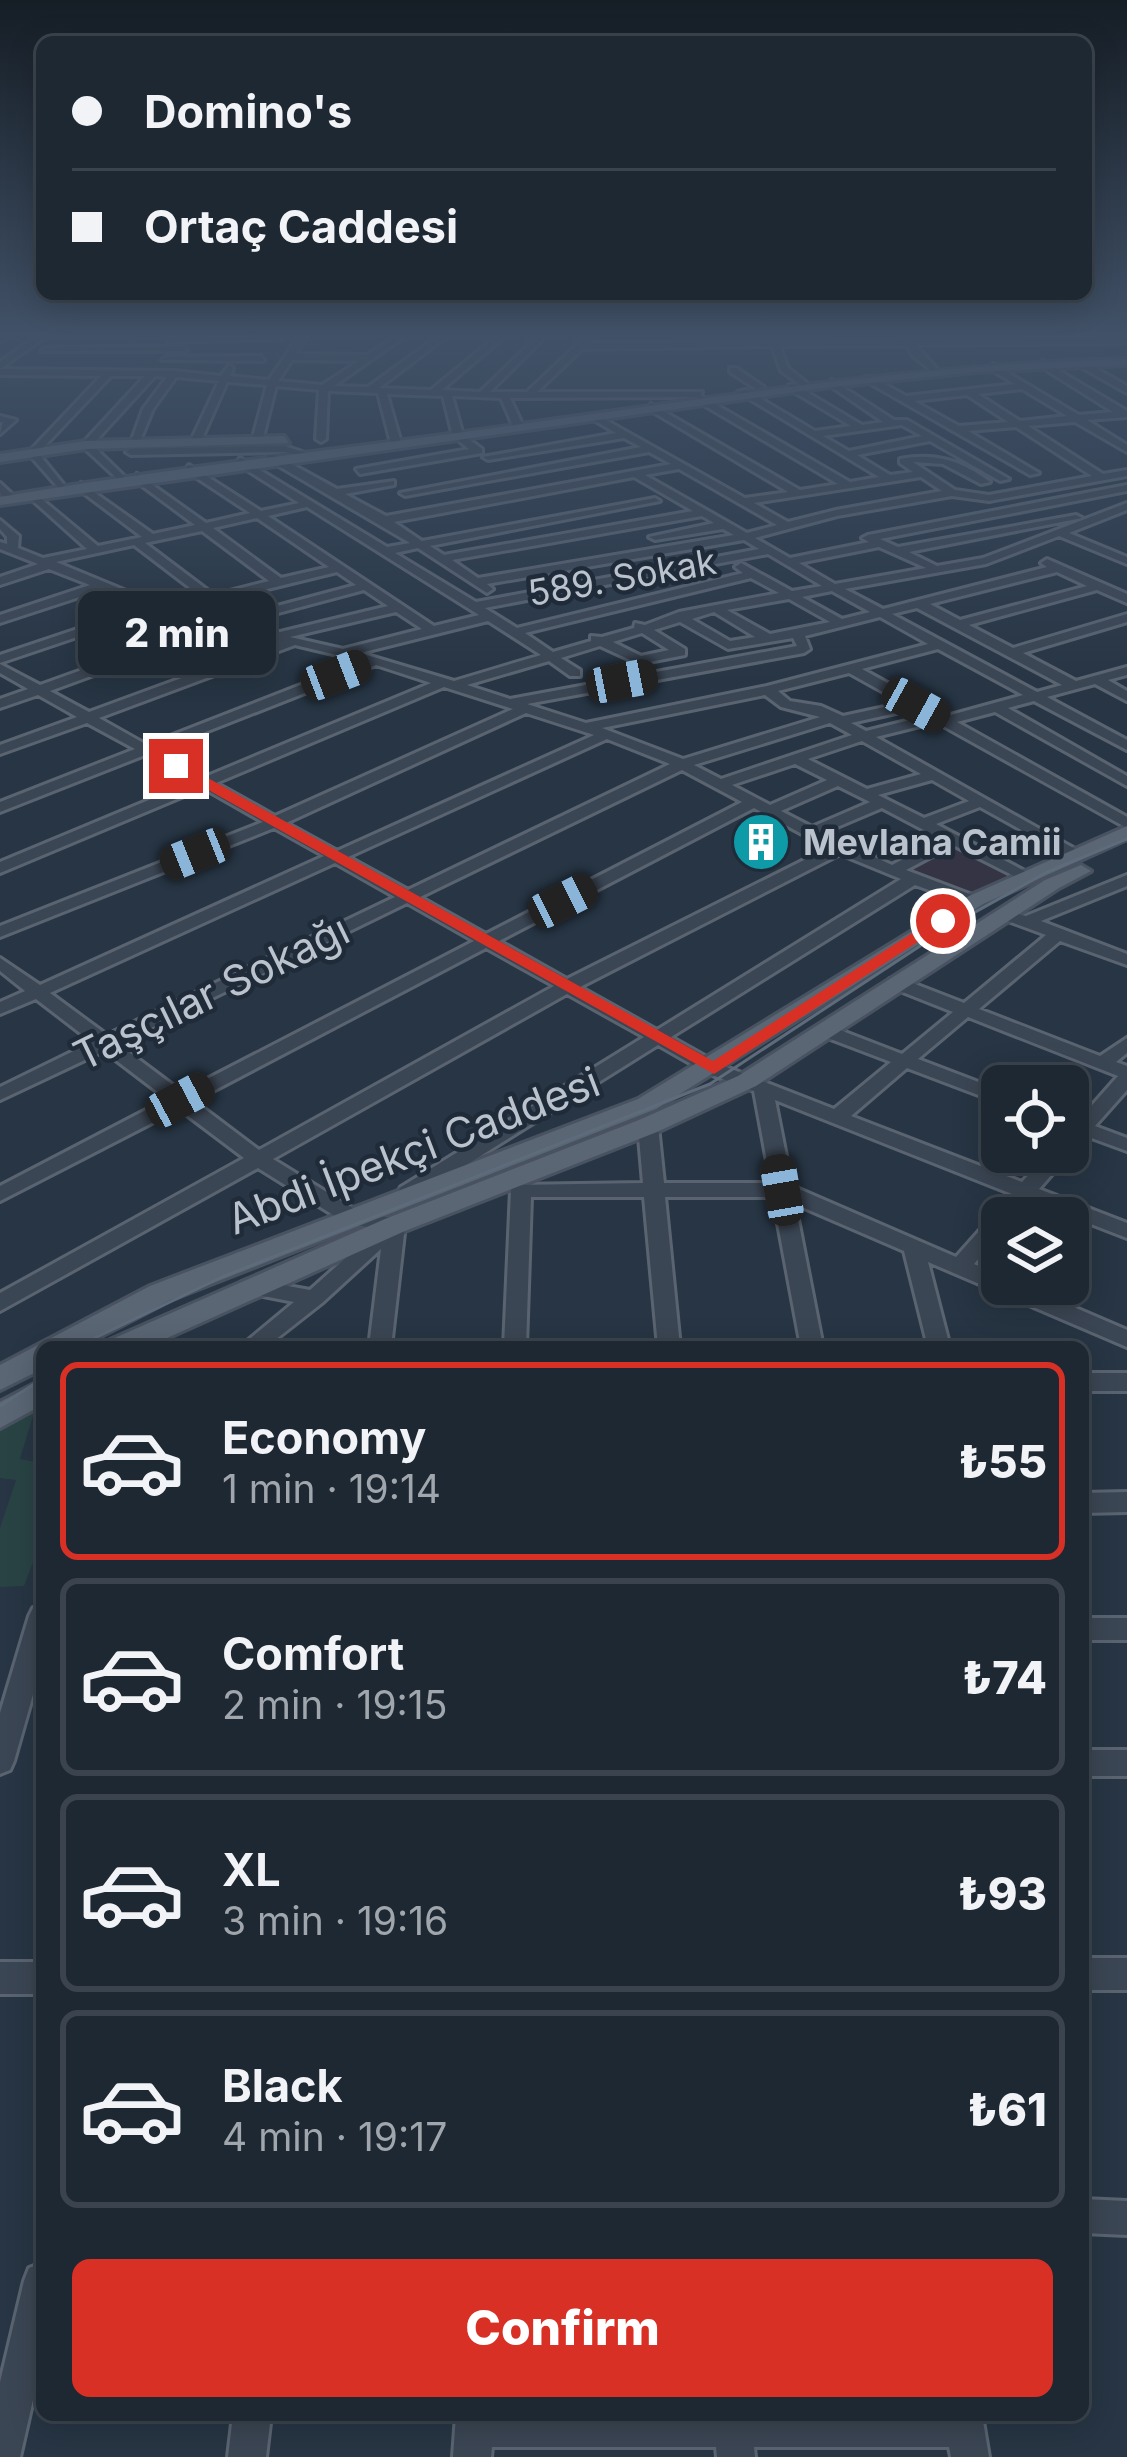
<!DOCTYPE html>
<html lang="en">
<head>
<meta charset="utf-8">
<style>
  :root { --surface:#1d2833; --page:#25303b; --text:#f1f3f6; --muted:#a0a6ac; --line:#3b444e; --accent:#d93025 }
  body { margin:0; font-family:Inter,sans-serif; background:var(--page); color:var(--text); height:100vh; display:flex; flex-direction:column; font-size:45px; white-space:nowrap }
  * { box-sizing:border-box; margin:0 }
  p { font-size:39px; color:var(--muted) }
  .icon { flex:none; width:66px; height:66px; fill:none; stroke:currentColor; stroke-width:2; stroke-linecap:round; stroke-linejoin:round }
  .map { position:relative; flex:1; overflow:hidden }
  .drawer { position:absolute; left:36px; top:1341px; width:1053px; height:1080px; display:flex; flex-direction:column; background:var(--surface); border-radius:18px; box-shadow:0 6px 30px #0003,0 0 0 3px var(--line) }
  .drawer>* { flex:none }
  .guide { position:absolute; left:36px; top:36px; width:1056px; height:264px; border-radius:18px; box-shadow:0 6px 30px #0003,0 0 0 3px var(--line); display:grid; align-content:center; height:264px; padding:0 36px; background:var(--surface) }
  .tools { position:absolute; left:981px; top:1065px; display:grid; gap:24px }
  .tools a { display:grid; place-items:center; width:108px; height:108px; border-radius:18px; background:var(--surface); box-shadow:0 6px 30px #0003,0 0 0 3px var(--line); font-size:60px }
  .end { position:absolute; width:54px; height:54px; margin:-27px; border:15px solid #d93025; background:#fff; box-shadow:0 0 0 6px #fff }
  .from { border-radius:50% }
  .bubble { position:absolute; height:84px; border-radius:18px; background:var(--surface); box-shadow:0 6px 30px #0003,0 0 0 3px var(--line); font-size:39px; font-weight:800; line-height:84px; text-align:center }
  .car { position:absolute; width:36px; height:72px; margin:-36px -18px; border-radius:15px; box-shadow:0 0 9px 3px #0007; background:linear-gradient(#222 24%,#8ab4d8 0 40%,#222 0 76%,#8ab4d8 0 86%,#222 0) }
  .guide b { display:flex; align-items:center; gap:42px; height:114px; font-size:45px }
  .guide b+b { border-top:3px solid var(--line) }
  .guide i { width:30px; height:30px; background:var(--text) }
  ul { padding:21px 0 0; list-style:none }
  li { display:flex; align-items:center; gap:36px; height:198px; margin:0 24px 18px; padding:0 12px; border:6px solid var(--line); border-radius:18px }
  li div { flex:1 }
  li b { display:block; font-size:45px }
  li em { font-style:normal; font-weight:800 }
  li.active { border-color:var(--accent) }
  li>.icon { width:108px; height:108px; stroke-width:1.5 }
  .primary-button { display:flex; gap:24px; margin-top:auto; padding:24px 36px }
  .primary-button a { flex:1; height:138px; border-radius:18px; background:var(--accent); color:#fff; font-size:48px; font-weight:800; line-height:138px; text-align:center }
  .map>svg:first-child { display:block }
  .medical { fill:#353444 }
  .green { fill:#294345 }
  .lines { fill:none; stroke-linecap:round; stroke-linejoin:round }
  .minor-casing { stroke:#5a6471; stroke-width:6 }
  .major-casing { stroke:#485260; stroke-width:6 }
  .minor { fill:#3b4654; fill-rule:evenodd }
  .major { fill:#5a6674; fill-rule:evenodd }
  .tram { stroke:#5d6b7b; stroke-width:3 }
  .route { fill:#d93025 }
  .labels { text-anchor:middle; dominant-baseline:central; stroke-width:9; stroke-linejoin:round; paint-order:stroke }
  .far-street-label { font-size:36px; fill:#b9c2cd; stroke:#202b39 }
  .far-poi-label { font-size:36px; font-weight:bold; fill:#b9c2cd; stroke:#202b39; text-anchor:start }
  .street-label { font-size:42px; fill:#b9c2cd; stroke:#202b39 }
</style>
</head>
<body>
<div class="map">
<svg width="1127" height="2457" viewBox="0 0 1127 2457">
  <rect width="100%" height="100%" fill="#273544"/>
  <polygon class="medical" points="956,843 1018,875 969,897 905,869"/>
  <polygon class="green" points="38,1400 20,1459 42,1463 42,1539 24,1586 0,1587 0,1528 16,1480 0,1478 0,1425"/>
  <g class="lines">
    <g class="minor-casing">
      <g id="minor">
        <polygon points="0,337 7,337 0,342"/>
        <polygon points="36,337 45,337 0,369 0,362"/>
        <polygon points="171,337 279,337 282,339 168,342"/>
        <path d="M298,337h8l-11,17 72,1 28,-18h9l-70,49 34,1 69,-50h9l-67,51 52,2 64,-53h9l-62,53 38,2 57,-55h8l-55,55h37l58,-55 7,1 -5,5 318,-3 -1,-3 10,3 213,-3v6l-211,2 21,24 -4,3 -20,-16 -6,-11 -127,1 8,22 19,15 -5,3 -21,-15 -9,-25 -190,3 -45,43h165l-1,4 149,86 29,-5 -141,-85 8,-2 69,41 36,-5 -62,-37v-4h6l67,40 21,-3 -54,-37 3,-5 62,40h13l102,59 -9,2 -70,-40 -73,14 33,20 23,-3 -13,-9v-4c36,-7 62,2 90,23l-9,2 -38,-20 -30,-2 42,28 34,5 103,-19 -76,-49 -48,4 71,42 -9,2 -164,-94v-4h6l34,19 109,-12 -25,-15 3,-5 86,51 34,-3 -73,-46 3,-5 84,50v6l-40,3 40,25v7l-52,-30 -47,4 75,48 24,-4v6l-138,25 -37,-5 -115,20 -82,22 35,20 79,-16 -7,-4 6,-3 259,-50v6l-247,48 18,8 178,-32 6,3 -173,34 28,14 46,-8 144,-55v7l-58,23 58,24v7l-68,-28 -73,28 -141,25 38,20 164,-42 -6,-4 6,-4 80,35v9l-30,-13 -128,35 44,23 114,-34v8l-104,31 53,28 51,-14v8l-19,5 19,11v10l-32,-17 -48,13 80,43v10l-93,-49 -26,7 119,68v10l-132,-74 -38,10 170,95v11l-191,-106 -60,15 208,117 -8,5 -6,-2 -90,-50 -44,17 98,52 -8,5 -6,-2 -67,-34 -47,25 74,28v6h-12l-53,-19 -244,152 50,28 113,44 57,-47 -71,-27 -3,-4 3,-4h12l70,27 51,-42 -63,-25v-8h12l62,24 82,-68 -46,-17v-8l26,6 101,-41v11l-86,35 86,33v11l-67,-24 -81,68 121,47 27,-18v15l-11,9 11,4v24l-32,36 32,12v13l-41,-15 -16,14 -2,6 -29,33 88,34v15l-98,-38 -15,18h-12v14l-28,32 28,12v8h18l107,46v17l-199,-85 22,85h-22l-24,-96 -109,-47 28,143h-22l-28,-150h-108l15,150h-22l-14,-150h-113l-5,150h-22l7,-157 3,-5 129,-2 -5,-57 10,-6 10,6 6,57h107l-17,-92 -47,-18 -49,-28 -243,152h-14l-3,-5 3,-5 243,-150 -77,-43 -294,165 86,53 43,8 3,5 -14,122h-22l12,-98 -59,54 -56,44h-26l54,-45 -52,-10 -3,-5 3,-5 8,-3 60,11 68,-61 -32,-6 -88,-55 -258,143v-18l244,-135 -65,-49 -179,92v-15l167,-87 -63,-48 -104,49v-13l92,-45 -56,-43 -36,15v-12l25,-11 -25,-20v-13l40,27 284,-129 -50,-28 -274,109v-11l263,-104 -60,-34 -203,85v-11l192,-80 -47,-27 -145,57v-10l135,-53 -48,-26 -87,31v-9l77,-28 -39,-22 -38,13v-9l28,-10 -28,-16v-9l40,21 167,-60 -53,-14 -154,52v-8l143,-48 -42,-17 -101,33v-8l90,-30 -41,-16 -49,16v-8l38,-13 -38,-15v-7l7,2v-7l-7,-8v-9l19,16 -1,12 25,10 44,-9 -58,-52 4,-5 65,54 44,-9 -65,-49 4,-5 72,51 42,-9 -62,-46 4,-5 69,49 44,-10 -65,-43 4,-5 72,46 38,-8 -63,-40 4,-5 147,89 23,-4 -143,-84v-4h8l62,34 57,-8v4l-49,9 41,22 285,-52 -22,-12 -244,44 -5,-3 241,-46 -17,-9 -136,22 -5,-3 133,-24 -24,-14 3,-5 150,84 43,-6 -140,-83 3,-5 149,86 38,-6 -141,-83 1,-4 -188,1 14,30 -5,3 -5,-3 -13,-30 -49,-2 11,39 19,14v4l-122,21 -4,-5 113,-20 -16,-13 -10,-40 -56,-2 14,49 -5,3 -5,-3 -13,-50 -50,-2 -2,48 -5,3 -5,-3 3,-49 -43,-4 -14,55 -5,3 -5,-3 15,-56 -40,-3 -27,61 -5,3 -5,-3 29,-62 -43,-4 -23,32 -14,34 -9,2 13,-36 24,-32 -12,-1 -63,69 33,32 -4,5 -40,-37 64,-69h-34l-73,77 30,37 -5,3 -35,-40 73,-77 -101,-1v-6l174,2 47,5 8,-11 4,3 -3,8 39,4zM292,360l67,1 -37,24 -44,-4zM1022,389l45,27 -47,5 -42,-27zM967,395l41,27 -49,4 -45,-25zM902,425l20,11 -73,15 -26,-15zM679,469l98,56 -30,8 -102,-58zM634,477l59,34 -249,44 -14,-9 230,-45 -5,-3 -233,43 -28,-19zM921,477l21,14 -106,19 -48,12 -34,-19zM307,507l172,108 -45,11 -166,-110zM702,516l12,7 -65,14 6,3 68,-11 11,6 -256,43 -26,-18zM257,518l72,49 -48,11 -68,-50zM202,531l67,50 -55,14 -69,-52zM744,540l15,9 -283,53 -81,-49 23,-5 69,45 6,-4 -6,-5zM134,545l68,52 -37,10 -109,-45zM879,547l47,21 -91,16 -36,-21zM768,554l54,32 -30,5 -51,-28 -6,4 8,6 -226,55 -32,-20zM337,572l19,13 -135,36 -43,-10zM1057,572l30,14 -127,34 -30,-16zM751,578l28,15 -100,19 -34,13 -10,-2 -1,5 -32,9 -11,-1v5l-38,11 -28,-19zM364,590l24,16 -112,27 -39,-9zM832,591l38,21 -28,7 -40,-22zM789,599l41,23 -60,12 -43,-24zM917,608l145,77 -25,7 -145,-78zM396,612l26,17 -79,20 -53,-12zM714,612l41,25 -25,4 -38,-22zM880,617l48,27 -161,42 -181,37 -59,-19 277,-51 6,-4 -5,-13zM488,621l53,34 -87,26 -94,-28zM680,622l48,27 65,-11 4,8 -287,53 -43,-14 82,-24 21,15h10v-6l-19,-12 39,-12 39,18 46,-9v-6l-31,-19zM222,628l58,14 -191,70 -39,-21zM642,633l27,17 -28,6 -28,-14zM295,645l67,16 -215,84 -48,-27zM938,649l85,46 -76,21 -85,-47zM376,665l55,18 -226,94 -48,-26zM849,673l54,30 -60,13 -22,-10 -31,-5 -12,-10zM444,687l69,22 -238,107 -59,-33zM765,695l16,12 39,10 -137,42 -81,-31zM914,709l12,7 -60,15 -15,-8zM526,713l68,22 -257,116 -51,-28zM830,723l22,12 -131,44 -27,-14zM607,739l63,25 -262,126 -60,-33zM862,741l59,33 -54,15 -59,-30zM795,764l32,16 -57,25 -38,-20zM682,770l60,32 -256,132 -66,-37zM932,780l37,21 -45,17 -46,-23zM838,786l32,16 -58,25 -31,-16zM754,808l74,40 -261,131 -68,-38zM882,808l59,31 -49,26 -69,-32zM840,854l61,25 -244,151 -77,-43zM335,863l60,34 -288,138 -57,-42zM407,903l67,38 -292,151 -64,-48zM486,948l68,38 -295,164 -65,-49zM968,1017l150,59 -39,44h-11v32h-18l-28,30 -171,-66 56,-48 95,36v-13l-84,-32zM775,1100l237,94 -56,63 -164,-71z"/>
        <polygon points="184,346 187,351 41,351 45,348"/>
        <polygon points="261,356 264,361 162,360 166,357"/>
        <polygon points="1077,361 1083,361 1127,386 1127,393 1077,365"/>
        <polygon points="730,368 736,368 764,387 756,389 730,372"/>
        <polygon points="0,416 16,420 0,434 3,422 0,422"/>
        <polygon points="285,446 305,453 300,456 285,452 131,455 126,452 131,449"/>
        <polygon points="0,483 15,497 15,501 7,501 0,493"/>
        <rect x="1083" y="1373" width="44" height="18"/>
        <polygon points="1127,1492 1127,1512 1083,1513 1083,1493"/>
        <polygon points="42,1605 42,1663 14,1761 10,1770 0,1774 0,1713 29,1616 33,1608"/>
        <rect x="1083" y="1618" width="44" height="22"/>
        <rect x="1083" y="1750" width="44" height="26"/>
        <rect x="1083" y="1958" width="44" height="32"/>
        <rect x="0" y="1962" width="42" height="32"/>
        <polygon points="1083,2199 1127,2201 1127,2235 1083,2233"/>
        <polygon points="42,2263 42,2360 20,2457 0,2457 0,2382 24,2281 29,2268"/>
        <polygon points="233,2415 271,2415 266,2457 228,2457"/>
        <polygon points="456,2415 982,2415 989,2457 951,2457 949,2447 754,2447 755,2457 717,2457 716,2447 492,2447 491,2457 453,2457"/>
      </g>
    </g>
    <g class="major-casing">
      <g id="major">
        <path d="M1127,359v6l-152,7 -152,16 -823,117v-8c173,-30 348,-48 522,-73 202,-28 401,-60 605,-65z"/>
        <polygon points="284,436 289,443 86,449 0,462 0,454 86,441"/>
        <polygon points="1127,826 1127,839 983,904 656,1109 170,1300 80,1347 42,1347 42,1369 0,1390 0,1365 150,1286 638,1099 969,896"/>
        <polygon points="1081,865 1091,871 1059,888 756,1086 657,1132 405,1231 147,1347 105,1347 110,1340 385,1219 639,1120 738,1076 1045,880"/>
        <polygon points="42,1380 42,1405 0,1428 0,1402"/>
      </g>
    </g>
    <use href="#minor" class="minor"/>
    <use href="#major" class="major"/>
    <g class="tram">
      <polyline points="76,1347 222,1277 710,1084 952,925 1047,872 1127,839"/>
      <polyline points="0,1406 42,1379"/>
    </g>
  </g>
  <linearGradient id="sky" x2="0" y2="1"><stop stop-color="#151d25"/><stop offset="0.49" stop-color="#415167"/><stop offset="1" stop-color="#415167" stop-opacity="0"/></linearGradient>
  <rect width="1127" height="681" fill="url(#sky)"/>
  <polygon class="route" points="171,763 181,763 713,1061 937,917 950,921 714,1074 171,769"/>
  <defs>
    <g id="building-disc" transform="scale(3)"><circle r="9.5" fill="#0f9aa8" stroke="#202b39"/><path d="M-4-6H4V6H1V3H-1V6H-4ZM-2.5-4.3h1.7v1.8h-1.7ZM.8-4.3h1.7v1.8H.8ZM-2.5-1h1.7V.8h-1.7ZM.8-1h1.7V.8H.8Z" fill="#fff"/></g>
  </defs>
  <g fill-rule="evenodd">
    <use href="#building-disc" x="761" y="842"/>
  </g>
  <g class="labels">
    <g class="far-street-label">
      <text transform="translate(622 577) rotate(-10)">589. Sokak</text>
    </g>
    <g class="far-poi-label">
      <text x="803" y="842">Mevlana Camii</text>
    </g>
    <g class="street-label">
      <text transform="translate(211 992) rotate(-26)">Taşçılar Sokağı</text>
      <text transform="translate(413 1150) rotate(-21)">Abdi İpekçi Caddesi</text>
    </g>
  </g>
</svg>
<div class="tools">
<a><svg class="icon" aria-label="locate" viewBox="0 0 24 24"><circle cx="12" cy="12" r="6"/><path d="M12 2v4M12 18v4M2 12h4M18 12h4"/></svg></a>
<a><svg class="icon" aria-label="layers" viewBox="0 0 24 24"><path d="M12 4l9 5-9 5-9-5zM3 14l9 5 9-5"/></svg></a>
</div>
<i class="end from" style="left:943px;top:921px"></i>
<i class="end" style="left:176px;top:766px"></i>
<div class="bubble" style="left:78px;top:591px;width:198px">2 min</div>
<i class="car" style="left:336px;top:675px;rotate:69deg"></i>
<i class="car" style="left:622px;top:681px;rotate:79deg"></i>
<i class="car" style="left:916px;top:705px;rotate:119deg"></i>
<i class="car" style="left:195px;top:854px;rotate:248deg"></i>
<i class="car" style="left:563px;top:901px;rotate:63deg"></i>
<i class="car" style="left:180px;top:1100px;rotate:62deg"></i>
<i class="car" style="left:782px;top:1190px;rotate:350deg"></i>
<div class="guide">
<b><i class="from"></i>Domino's</b>
<b><i></i>Ortaç Caddesi</b>
</div>
<section class="drawer">
<ul>
<li class="active"><svg class="icon" aria-label="car" viewBox="0 0 24 24"><path d="M5 17H2v-5l4-1 3-4h7l3 4 3 1v5h-3M9 17h6M6 11h13"/><circle cx="7" cy="17" r="2"/><circle cx="17" cy="17" r="2"/></svg><div><b>Economy</b><p>1 min · 19:14</p></div><em>₺55</em></li>
<li><svg class="icon" aria-label="car" viewBox="0 0 24 24"><path d="M5 17H2v-5l4-1 3-4h7l3 4 3 1v5h-3M9 17h6M6 11h13"/><circle cx="7" cy="17" r="2"/><circle cx="17" cy="17" r="2"/></svg><div><b>Comfort</b><p>2 min · 19:15</p></div><em>₺74</em></li>
<li><svg class="icon" aria-label="car" viewBox="0 0 24 24"><path d="M5 17H2v-5l4-1 3-4h7l3 4 3 1v5h-3M9 17h6M6 11h13"/><circle cx="7" cy="17" r="2"/><circle cx="17" cy="17" r="2"/></svg><div><b>XL</b><p>3 min · 19:16</p></div><em>₺93</em></li>
<li><svg class="icon" aria-label="car" viewBox="0 0 24 24"><path d="M5 17H2v-5l4-1 3-4h7l3 4 3 1v5h-3M9 17h6M6 11h13"/><circle cx="7" cy="17" r="2"/><circle cx="17" cy="17" r="2"/></svg><div><b>Black</b><p>4 min · 19:17</p></div><em>₺61</em></li>
</ul>
<div class="primary-button"><a>Confirm</a></div>
</section>
</div>
</body>
</html>
